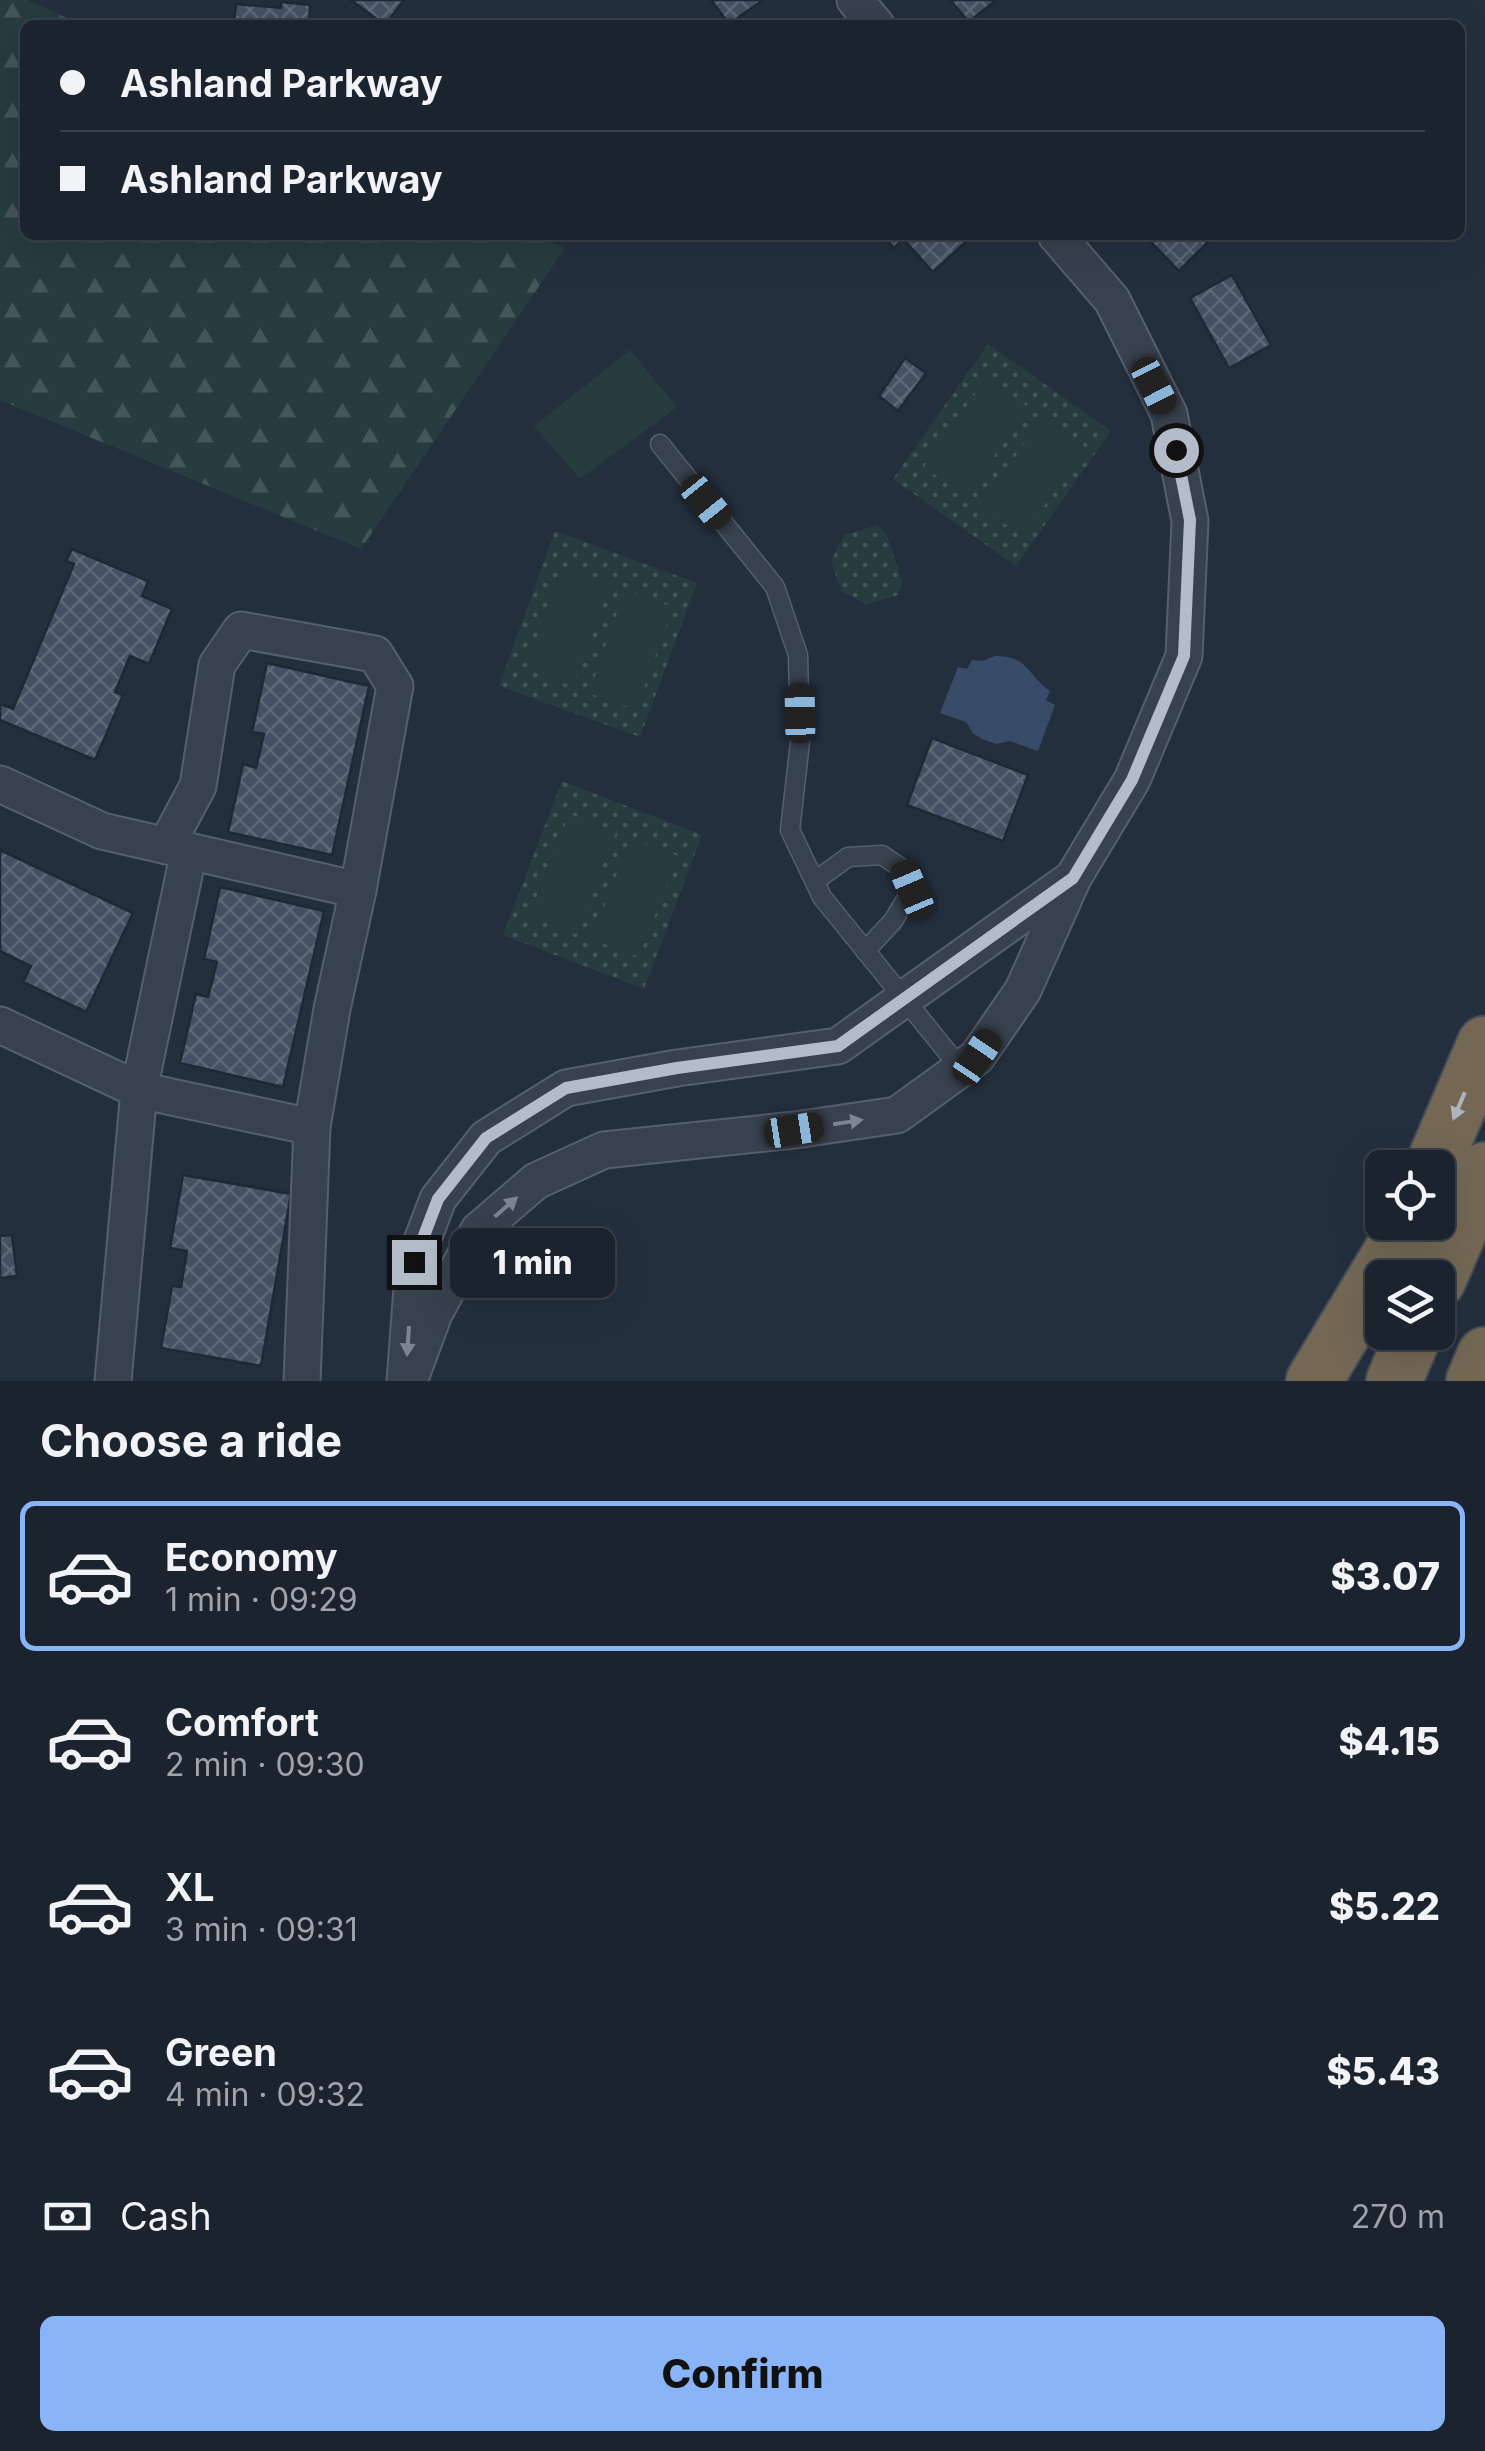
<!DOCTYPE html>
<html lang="en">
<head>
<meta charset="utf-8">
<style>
  :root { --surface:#1b232e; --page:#282f3a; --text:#f1f3f6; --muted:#a0a4aa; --line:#39404a; --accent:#8ab4f8 }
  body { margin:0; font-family:Inter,sans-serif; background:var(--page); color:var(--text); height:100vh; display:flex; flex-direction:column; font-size:38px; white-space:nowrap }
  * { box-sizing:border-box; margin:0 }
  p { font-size:32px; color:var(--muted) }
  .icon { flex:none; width:55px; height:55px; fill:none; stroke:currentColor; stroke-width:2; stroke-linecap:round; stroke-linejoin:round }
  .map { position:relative; height:1381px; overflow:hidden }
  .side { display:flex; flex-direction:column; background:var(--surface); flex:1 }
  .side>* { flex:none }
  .guide { position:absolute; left:20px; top:20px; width:1445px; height:220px; border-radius:15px; box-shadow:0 10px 40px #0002,0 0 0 2px var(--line); display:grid; align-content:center; height:220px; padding:0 40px; background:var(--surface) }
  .controls { position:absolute; left:1365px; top:1150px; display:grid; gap:20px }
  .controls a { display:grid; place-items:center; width:90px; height:90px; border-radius:15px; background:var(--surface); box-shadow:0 10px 40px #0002,0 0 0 2px var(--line); font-size:50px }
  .end { position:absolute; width:45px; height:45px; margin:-22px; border:12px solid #b4bcc9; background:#111; box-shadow:0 0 0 5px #111 }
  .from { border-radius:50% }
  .bubble { position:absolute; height:70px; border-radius:15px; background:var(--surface); box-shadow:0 10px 40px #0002,0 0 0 2px var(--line); font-size:32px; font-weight:800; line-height:70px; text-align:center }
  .car { position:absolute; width:30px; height:60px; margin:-30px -15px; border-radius:12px; box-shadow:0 0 8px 2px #0007; background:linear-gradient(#222 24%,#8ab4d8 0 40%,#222 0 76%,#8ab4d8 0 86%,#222 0) }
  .guide b { display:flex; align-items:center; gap:35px; height:95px; font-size:38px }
  .guide b+b { border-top:2px solid var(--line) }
  .guide i { width:25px; height:25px; background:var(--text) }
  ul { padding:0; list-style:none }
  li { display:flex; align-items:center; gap:30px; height:150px; margin:0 20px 15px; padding:0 20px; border:5px solid transparent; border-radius:15px }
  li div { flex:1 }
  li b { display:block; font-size:38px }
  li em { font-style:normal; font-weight:800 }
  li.active { border-color:var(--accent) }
  li>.icon { width:90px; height:90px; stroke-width:1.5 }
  h2 { padding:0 40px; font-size:45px; line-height:120px }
  .pay { display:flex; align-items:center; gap:25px; height:110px; padding:0 40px; font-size:38px }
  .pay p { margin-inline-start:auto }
  .button { display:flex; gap:20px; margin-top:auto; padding:20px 40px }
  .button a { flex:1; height:115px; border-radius:15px; background:var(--accent); color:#111; font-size:40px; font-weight:800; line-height:115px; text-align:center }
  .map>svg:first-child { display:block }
  .grass { fill:url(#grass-dots) }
  .forest { fill:url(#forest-firs) }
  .garden { fill:#263c3f }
  .water { fill:#394c67 }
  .building { fill:url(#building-cross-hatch); stroke:#1f2835; stroke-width:2.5 }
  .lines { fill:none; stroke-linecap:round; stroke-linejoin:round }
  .lane-casing { stroke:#565f6c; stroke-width:21 }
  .street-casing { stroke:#565f6c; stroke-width:39 }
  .highway-casing { stroke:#434c59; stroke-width:59 }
  .lane { stroke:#38414e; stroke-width:18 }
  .street { stroke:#38414e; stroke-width:35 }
  .highway { stroke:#746855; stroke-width:55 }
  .oneway { fill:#aeb4bd }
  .oneway2 { fill:#7c8592 }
  .route { stroke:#b4bcc9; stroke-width:12 }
</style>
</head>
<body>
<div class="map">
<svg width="1485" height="1381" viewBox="0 0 1485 1381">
  <defs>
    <pattern id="grass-dots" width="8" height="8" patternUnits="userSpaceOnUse" patternTransform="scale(2.5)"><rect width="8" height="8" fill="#263c3f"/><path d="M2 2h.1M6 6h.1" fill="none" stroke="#435659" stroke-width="1.8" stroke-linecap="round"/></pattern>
    <pattern id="forest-firs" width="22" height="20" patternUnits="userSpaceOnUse" patternTransform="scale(2.5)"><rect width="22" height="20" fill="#263c3f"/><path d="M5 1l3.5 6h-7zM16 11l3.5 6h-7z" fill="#435659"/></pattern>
    <pattern id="building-cross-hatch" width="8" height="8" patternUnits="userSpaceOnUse" patternTransform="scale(2.5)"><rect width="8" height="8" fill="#455162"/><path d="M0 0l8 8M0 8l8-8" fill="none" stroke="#5d6877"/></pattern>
  </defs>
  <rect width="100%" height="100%" fill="#242f3e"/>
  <g class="grass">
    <polygon points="988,344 1111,431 1016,566 893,479"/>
    <polygon points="877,525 886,533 903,583 898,595 867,604 842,592 831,561 844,535"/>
    <polygon points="555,531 697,583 640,737 499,686"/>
    <polygon points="562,781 702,835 644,989 503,935"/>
  </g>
  <polygon class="forest" points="0,0 28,0 82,25 25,25 25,235 536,235 565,248 361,549 0,400"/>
  <g class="garden">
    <polygon points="630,350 677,407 580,479 534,426"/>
    <polygon points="986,378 1028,407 966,497 924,467"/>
    <polygon points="1042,418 1085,447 1023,536 980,507"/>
    <polygon points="562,566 610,583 573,686 526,669"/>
    <polygon points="625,590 673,607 636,710 589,693"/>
    <polygon points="569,814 616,832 576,934 529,916"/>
    <polygon points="631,838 678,856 639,957 591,939"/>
  </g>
  <path class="water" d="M995,656c34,0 32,19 55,35l-4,9 9,5 -17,46 -28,-10 -14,3 -14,-5 -9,-6 -7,-11 -26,-9 18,-46 9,2 5,-9 10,1z"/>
  <g class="building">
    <polygon points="351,0 404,0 385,25"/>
    <polygon points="711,0 763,0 729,24"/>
    <polygon points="950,0 996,0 969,22"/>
    <polygon points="281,2 310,5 309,25 234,25 236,4 281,8"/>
    <polygon points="881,235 971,235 972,236 933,272 903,239 894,248"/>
    <polygon points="1144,235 1215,235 1179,271"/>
    <polygon points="1232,275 1271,345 1229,368 1190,298"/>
    <polygon points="905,358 926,373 898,411 879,396"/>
    <polygon points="72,549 148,581 142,596 172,609 149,664 130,656 115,692 123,695 95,760 0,720 0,704 13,709 74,564 66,561"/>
    <polygon points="267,663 369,686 332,855 228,832 243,764 256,768 264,734 252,732"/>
    <polygon points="932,738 1028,775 1003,841 907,805"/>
    <polygon points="0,850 133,913 86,1012 23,982 31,966 0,951"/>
    <polygon points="220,887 324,911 283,1087 180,1063 196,994 208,997 217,962 204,959"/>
    <polygon points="183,1175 291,1194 261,1366 161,1348 172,1286 181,1287 187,1251 170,1248"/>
    <polygon points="12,1235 17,1276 0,1278 0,1236"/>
  </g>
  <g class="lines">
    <g class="lane-casing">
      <g id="lane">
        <polyline points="660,444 775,587 798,655 800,742 790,830 822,897 961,1069"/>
        <polyline points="815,881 848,857 882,855 904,870 912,889 893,921 865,951"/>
      </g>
    </g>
    <g class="street-casing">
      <g id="street">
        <polyline points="855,0 876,25"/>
        <polyline points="1056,235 1112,300 1169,414 1190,521 1184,656 1132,780 1073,878"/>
        <polyline points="0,784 102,831 358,890 395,686 375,654 241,630 217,665 198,786 166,846"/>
        <polyline points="0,1025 139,1090 312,1127 332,1009 358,890"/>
        <polyline points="113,1381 139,1090 189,851"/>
        <polyline points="302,1381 312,1127"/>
        <polyline points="405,1381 414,1262 438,1199 486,1138 566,1088 677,1068 838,1046 1073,878 1023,990 977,1057 897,1115 795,1130 604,1150 536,1181 479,1230 434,1314 409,1381"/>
      </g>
    </g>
    <g class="highway-casing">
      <g id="highway">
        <polyline points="1432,1168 1485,1044"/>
        <polyline points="1438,1280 1485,1170"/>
        <polyline points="1314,1381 1406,1228"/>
        <polyline points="1394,1381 1415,1332"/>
        <polyline points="1474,1381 1485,1355"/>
      </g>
    </g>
    <use href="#lane" class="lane"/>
    <use href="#street" class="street"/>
    <use href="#highway" class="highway"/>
  </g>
  <defs><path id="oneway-solid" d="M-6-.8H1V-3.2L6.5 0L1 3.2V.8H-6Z" transform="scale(2.5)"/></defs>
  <use class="oneway" href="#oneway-solid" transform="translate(1459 1106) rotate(113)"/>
  <g class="oneway2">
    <use href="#oneway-solid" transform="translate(848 1122) rotate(-9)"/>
    <use href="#oneway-solid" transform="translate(506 1207) rotate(-41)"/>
    <use href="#oneway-solid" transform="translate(408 1341) rotate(94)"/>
  </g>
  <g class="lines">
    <polyline class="route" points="414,1262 438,1199 486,1138 566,1088 677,1068 838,1046 1073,878 1132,780 1184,656 1190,520 1176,450"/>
  </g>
</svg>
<div class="controls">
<a><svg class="icon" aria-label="locate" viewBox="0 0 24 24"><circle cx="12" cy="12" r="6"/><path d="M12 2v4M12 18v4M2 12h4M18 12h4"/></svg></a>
<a><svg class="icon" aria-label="layers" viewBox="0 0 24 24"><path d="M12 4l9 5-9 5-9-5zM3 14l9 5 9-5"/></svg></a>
</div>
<i class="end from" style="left:1176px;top:450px"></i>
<i class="end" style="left:414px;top:1262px"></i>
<div class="bubble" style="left:450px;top:1228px;width:165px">1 min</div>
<i class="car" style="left:1154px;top:386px;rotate:153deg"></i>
<i class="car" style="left:706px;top:502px;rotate:141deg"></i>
<i class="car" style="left:800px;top:713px;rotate:359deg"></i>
<i class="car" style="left:912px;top:889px;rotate:337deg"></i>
<i class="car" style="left:977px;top:1057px;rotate:34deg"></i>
<i class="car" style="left:794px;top:1130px;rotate:81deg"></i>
<div class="guide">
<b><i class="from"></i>Ashland Parkway</b>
<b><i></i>Ashland Parkway</b>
</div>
</div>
<section class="side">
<h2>Choose a ride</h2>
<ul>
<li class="active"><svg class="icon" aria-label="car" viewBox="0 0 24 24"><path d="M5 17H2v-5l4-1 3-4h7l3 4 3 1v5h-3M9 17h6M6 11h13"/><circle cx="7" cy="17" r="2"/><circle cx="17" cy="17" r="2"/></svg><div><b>Economy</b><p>1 min · 09:29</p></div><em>$3.07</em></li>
<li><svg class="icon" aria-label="car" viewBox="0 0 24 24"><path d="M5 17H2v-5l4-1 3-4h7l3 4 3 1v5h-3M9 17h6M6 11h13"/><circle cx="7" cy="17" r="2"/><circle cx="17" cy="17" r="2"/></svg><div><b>Comfort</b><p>2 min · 09:30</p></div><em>$4.15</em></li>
<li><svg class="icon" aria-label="car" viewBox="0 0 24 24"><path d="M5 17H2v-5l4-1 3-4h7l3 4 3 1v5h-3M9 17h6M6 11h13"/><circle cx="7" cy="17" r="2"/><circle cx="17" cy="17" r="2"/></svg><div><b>XL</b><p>3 min · 09:31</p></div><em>$5.22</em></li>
<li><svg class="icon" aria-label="car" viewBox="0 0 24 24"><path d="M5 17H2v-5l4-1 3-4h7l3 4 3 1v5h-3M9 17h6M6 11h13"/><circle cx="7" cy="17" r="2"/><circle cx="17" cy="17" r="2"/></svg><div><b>Green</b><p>4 min · 09:32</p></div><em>$5.43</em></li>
</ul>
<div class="pay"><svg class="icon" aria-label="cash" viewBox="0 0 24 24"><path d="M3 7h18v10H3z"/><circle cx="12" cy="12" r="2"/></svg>Cash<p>270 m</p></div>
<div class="button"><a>Confirm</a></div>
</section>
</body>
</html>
